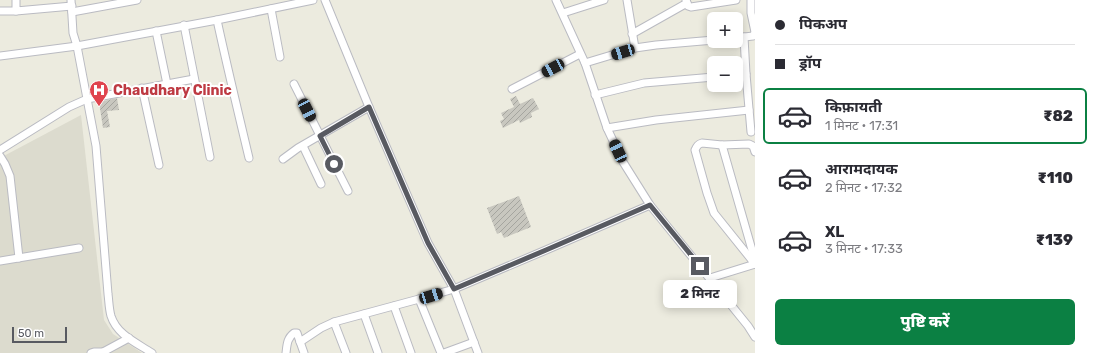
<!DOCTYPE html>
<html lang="hi">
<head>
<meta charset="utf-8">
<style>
  :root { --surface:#fff; --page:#f2f2f3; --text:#2b2b33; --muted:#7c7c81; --line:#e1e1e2; --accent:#0b8043 }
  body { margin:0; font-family:Rubik,"Noto Sans Devanagari",sans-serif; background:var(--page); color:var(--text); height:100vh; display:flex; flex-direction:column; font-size:15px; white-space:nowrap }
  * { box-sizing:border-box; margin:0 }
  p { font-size:13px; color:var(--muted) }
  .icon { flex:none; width:22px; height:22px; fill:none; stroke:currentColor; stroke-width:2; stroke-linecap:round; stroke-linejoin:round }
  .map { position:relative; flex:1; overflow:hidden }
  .panel { display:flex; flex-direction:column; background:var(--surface); width:340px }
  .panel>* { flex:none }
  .guide { display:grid; align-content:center; height:88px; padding:0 20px; background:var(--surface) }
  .fabs { position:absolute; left:707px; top:12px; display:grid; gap:8px }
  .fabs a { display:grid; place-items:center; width:36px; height:36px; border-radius:6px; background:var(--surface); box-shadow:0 2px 10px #0003; font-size:20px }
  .scale { position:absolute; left:12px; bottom:10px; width:55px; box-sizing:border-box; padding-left:4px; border:2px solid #585a61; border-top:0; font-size:11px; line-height:14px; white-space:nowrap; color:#585a61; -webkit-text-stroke:3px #fff; paint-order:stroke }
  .end { position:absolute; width:18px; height:18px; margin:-9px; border:5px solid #585a61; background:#fff; box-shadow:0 0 0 2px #fff }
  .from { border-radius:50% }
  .bubble { position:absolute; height:28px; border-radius:6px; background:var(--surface); box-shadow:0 2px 10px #0003; font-size:13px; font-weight:800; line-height:28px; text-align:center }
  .car { position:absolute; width:12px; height:24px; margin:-12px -6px; border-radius:5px; box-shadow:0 0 3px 1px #0007; background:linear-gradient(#222 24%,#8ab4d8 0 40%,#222 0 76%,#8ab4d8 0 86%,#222 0) }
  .guide b { display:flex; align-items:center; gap:14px; height:38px; font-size:15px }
  .guide b+b { border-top:1px solid var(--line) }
  .guide i { width:10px; height:10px; background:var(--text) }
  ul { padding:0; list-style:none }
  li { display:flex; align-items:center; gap:12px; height:56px; margin:0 8px 6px; padding:0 12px; border:2px solid transparent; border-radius:6px }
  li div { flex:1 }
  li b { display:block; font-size:15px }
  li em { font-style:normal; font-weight:800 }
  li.current { border-color:var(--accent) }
  li>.icon { width:36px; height:36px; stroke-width:1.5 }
  .cta { display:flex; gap:8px; margin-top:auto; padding:8px 20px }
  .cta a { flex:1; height:46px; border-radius:6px; background:var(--accent); color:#fff; font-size:16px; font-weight:800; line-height:46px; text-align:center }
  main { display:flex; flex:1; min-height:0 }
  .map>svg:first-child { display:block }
  .education { fill:#dcdbce }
  .building { fill:url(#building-hatch) }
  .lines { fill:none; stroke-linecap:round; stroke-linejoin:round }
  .minor-casing { stroke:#babbc2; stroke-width:9 }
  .minor { stroke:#fff; stroke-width:7 }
  .route { stroke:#585a61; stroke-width:5 }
  .labels { text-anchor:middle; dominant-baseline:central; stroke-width:4; stroke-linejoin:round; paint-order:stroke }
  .health-label { font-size:14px; font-weight:bold; fill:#be3a42; stroke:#fff; text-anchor:start }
</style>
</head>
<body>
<main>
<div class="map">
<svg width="755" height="353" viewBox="0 0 755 353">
  <defs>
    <pattern id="building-hatch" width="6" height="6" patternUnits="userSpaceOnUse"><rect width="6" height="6" fill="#c8c7bf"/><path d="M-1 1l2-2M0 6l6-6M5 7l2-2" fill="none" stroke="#a5a59f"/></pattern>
  </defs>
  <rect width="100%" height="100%" fill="#ecebdf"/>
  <polygon class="education" points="81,115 104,320 113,334 142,353 0,353 0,158"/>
  <g class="building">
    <polygon points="516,96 520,104 533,98 539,109 531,113 532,117 520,123 519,120 503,128 500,121 504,119 501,113 514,107 510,99"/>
    <polygon points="117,98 119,110 107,111 110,127 103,128 99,102"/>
    <polygon points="519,196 531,227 504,238 501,232 497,234 487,208"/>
  </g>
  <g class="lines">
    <g class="minor-casing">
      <g id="minor">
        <polyline points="16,0 16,11 72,6"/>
        <path d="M71,0l2,33 4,13 19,100 12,148c1,8 1,15 3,22 6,19 26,27 41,37"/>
        <polyline points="325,0 369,107 428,243 454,289 478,353"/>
        <polyline points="556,0 585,63 607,128 623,162 650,205 748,326 755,337"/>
        <polyline points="627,0 635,48"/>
        <polyline points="686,0 688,6 691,7 736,0"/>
        <polyline points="751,0 751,13 755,32"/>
        <polyline points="271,9 280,57"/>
        <polyline points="0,11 16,11"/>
        <polyline points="72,12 137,0"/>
        <polyline points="563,13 604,0"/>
        <path d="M217,20c10,46 21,92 32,138"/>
        <polyline points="184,25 210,157"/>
        <polyline points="156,31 167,84"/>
        <polyline points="632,34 687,3"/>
        <polyline points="744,37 746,74 751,132"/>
        <polyline points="736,38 753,36 755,33"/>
        <polyline points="0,56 77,46 217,20 313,0"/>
        <polyline points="585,63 635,48 656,45 714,40"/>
        <polyline points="736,75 746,74"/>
        <polyline points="294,84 348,191"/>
        <polyline points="142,88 159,165"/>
        <polyline points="512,89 580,54"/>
        <polyline points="595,95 644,83 714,77"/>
        <polyline points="607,128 656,120 749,110"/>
        <polyline points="722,145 752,250 752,260"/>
        <polyline points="303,146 321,184"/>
        <polyline points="0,150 69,107 87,99 194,79"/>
        <path d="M755,152l-2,-6 -4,-2 -27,1 -20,-2c-4,1 -5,3 -7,7l12,43 7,20 41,51"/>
        <polyline points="0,156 5,164 10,176 19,258"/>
        <polyline points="283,159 298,148 369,107"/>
        <polyline points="0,261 79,248"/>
        <polyline points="710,278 755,264"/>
        <polyline points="419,299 441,353"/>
        <polyline points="394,306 411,353"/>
        <polyline points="364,314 378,353"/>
        <polyline points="334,322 346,353"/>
        <polyline points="300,342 321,328 334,322 419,299 454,289 546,250 650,205"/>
        <polyline points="103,352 129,338"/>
        <polyline points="91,353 94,352 103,352 102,353"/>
        <path d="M286,353c1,-8 1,-15 8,-20h3l1,3 6,17"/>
        <polyline points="444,353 474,342"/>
      </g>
    </g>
    <use href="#minor" class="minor"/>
  </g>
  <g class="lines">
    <polyline class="route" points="334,164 320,136 369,107 428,243 454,289 546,250 650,205 700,266"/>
  </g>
  <defs>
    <g id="hospital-pin" transform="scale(1)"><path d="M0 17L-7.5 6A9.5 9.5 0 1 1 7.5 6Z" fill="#e0444e" stroke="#fff"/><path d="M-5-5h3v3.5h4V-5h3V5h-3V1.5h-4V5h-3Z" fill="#fff"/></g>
  </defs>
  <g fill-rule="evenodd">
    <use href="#hospital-pin" x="99" y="90"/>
  </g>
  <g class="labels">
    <g class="health-label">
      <text x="113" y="90">Chaudhary Clinic</text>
    </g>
  </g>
</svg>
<div class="fabs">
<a>+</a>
<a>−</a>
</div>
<div class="scale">50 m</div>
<i class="end from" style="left:334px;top:164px"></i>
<i class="end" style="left:700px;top:266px"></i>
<div class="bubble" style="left:663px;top:280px;width:74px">2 मिनट</div>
<i class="car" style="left:623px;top:52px;rotate:253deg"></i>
<i class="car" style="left:553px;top:68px;rotate:242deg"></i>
<i class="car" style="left:307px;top:110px;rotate:153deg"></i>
<i class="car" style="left:618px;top:151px;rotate:335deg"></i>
<i class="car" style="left:431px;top:296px;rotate:73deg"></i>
</div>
<section class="panel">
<div class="guide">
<b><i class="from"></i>पिकअप</b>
<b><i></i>ड्रॉप</b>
</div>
<ul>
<li class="current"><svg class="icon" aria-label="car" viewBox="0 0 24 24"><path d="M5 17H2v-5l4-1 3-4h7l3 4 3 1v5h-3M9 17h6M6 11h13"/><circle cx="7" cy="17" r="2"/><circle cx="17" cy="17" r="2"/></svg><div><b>किफ़ायती</b><p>1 मिनट · 17:31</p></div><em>₹82</em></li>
<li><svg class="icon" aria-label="car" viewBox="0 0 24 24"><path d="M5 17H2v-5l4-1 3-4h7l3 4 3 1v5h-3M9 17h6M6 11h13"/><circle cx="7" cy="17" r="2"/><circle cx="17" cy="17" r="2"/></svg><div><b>आरामदायक</b><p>2 मिनट · 17:32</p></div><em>₹110</em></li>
<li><svg class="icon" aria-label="car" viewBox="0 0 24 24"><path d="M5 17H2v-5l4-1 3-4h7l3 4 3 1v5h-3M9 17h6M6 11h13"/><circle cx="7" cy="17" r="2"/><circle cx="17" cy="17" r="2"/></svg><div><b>XL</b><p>3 मिनट · 17:33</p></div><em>₹139</em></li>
</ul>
<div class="cta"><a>पुष्टि करें</a></div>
</section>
</main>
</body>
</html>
